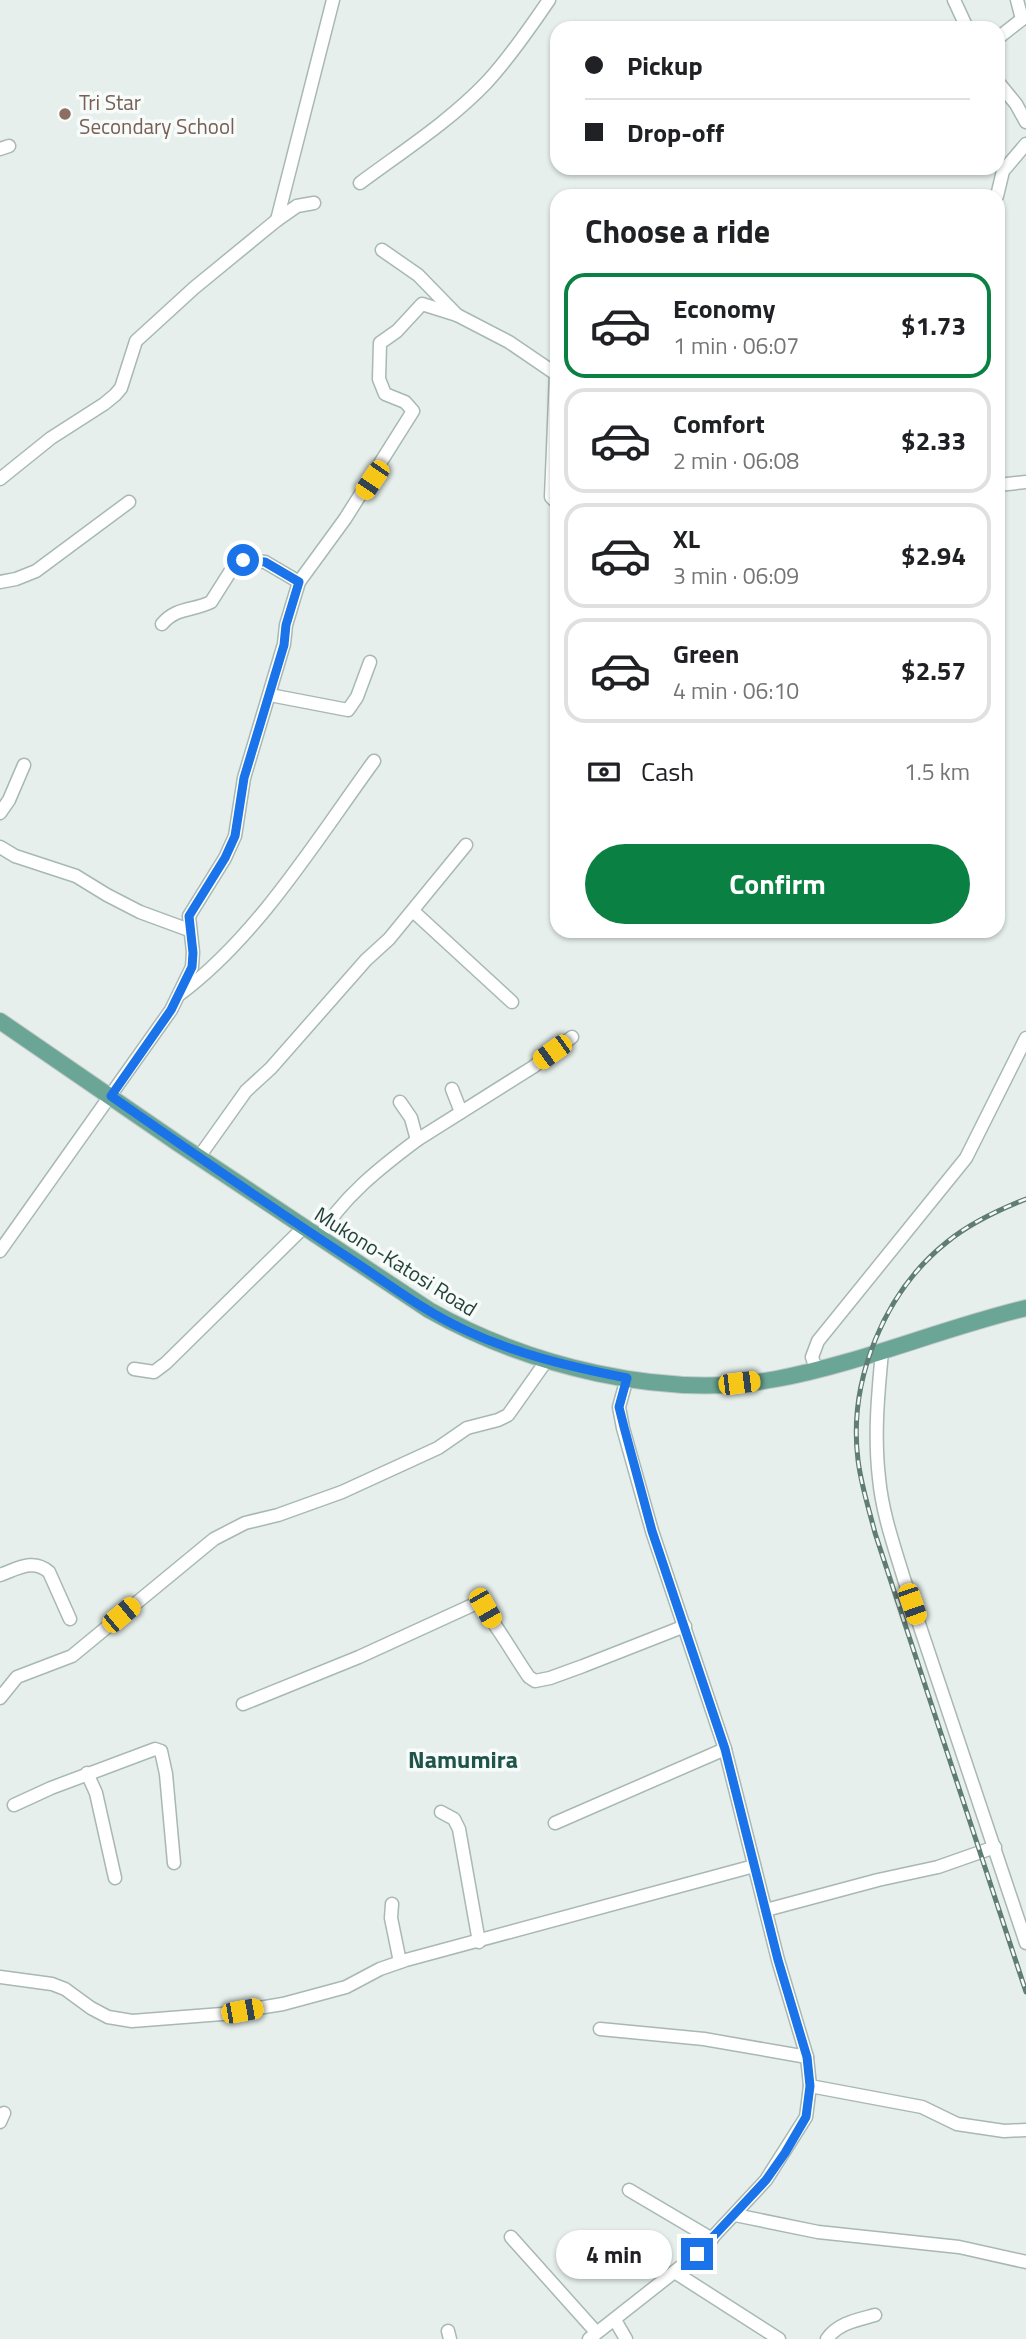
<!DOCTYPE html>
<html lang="en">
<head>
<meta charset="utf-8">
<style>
  :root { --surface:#fff; --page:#f6f6f6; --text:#202124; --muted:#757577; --line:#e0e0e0; --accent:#0b8043 }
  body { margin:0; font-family:"Titillium Web",sans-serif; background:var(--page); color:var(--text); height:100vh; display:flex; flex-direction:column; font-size:26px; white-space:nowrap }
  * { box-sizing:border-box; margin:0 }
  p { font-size:23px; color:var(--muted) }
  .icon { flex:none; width:38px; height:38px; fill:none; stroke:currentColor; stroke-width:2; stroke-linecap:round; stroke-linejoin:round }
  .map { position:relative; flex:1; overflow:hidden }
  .panel { position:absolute; left:550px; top:189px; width:455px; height:749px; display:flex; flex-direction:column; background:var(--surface); border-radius:21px; box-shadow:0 2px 5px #0004 }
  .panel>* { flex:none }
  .top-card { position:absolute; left:550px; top:21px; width:455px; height:154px; border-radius:21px; box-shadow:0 2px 5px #0004; display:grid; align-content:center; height:154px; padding:0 35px; background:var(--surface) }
  .end { position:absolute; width:32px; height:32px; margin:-16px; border:9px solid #1a73e8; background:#fff; box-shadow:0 0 0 4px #fff }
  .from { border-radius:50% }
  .bubble { position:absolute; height:49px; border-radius:24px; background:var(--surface); box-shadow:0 2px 5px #0004; font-size:23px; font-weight:700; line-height:49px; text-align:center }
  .car { position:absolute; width:21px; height:42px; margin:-21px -10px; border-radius:9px; box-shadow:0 0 5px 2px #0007; background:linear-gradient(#f5c518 24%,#345 0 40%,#f5c518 0 76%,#345 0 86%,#f5c518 0) }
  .top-card b { display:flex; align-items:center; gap:24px; height:66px; font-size:26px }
  .top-card b+b { border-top:2px solid var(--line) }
  .top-card i { width:18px; height:18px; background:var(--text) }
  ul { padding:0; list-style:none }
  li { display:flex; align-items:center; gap:21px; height:105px; margin:0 14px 10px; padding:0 21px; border:4px solid var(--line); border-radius:21px }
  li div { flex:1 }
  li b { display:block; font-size:26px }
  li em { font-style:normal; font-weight:700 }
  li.current { border-color:var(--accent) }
  li>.icon { width:63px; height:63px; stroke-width:1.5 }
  h2 { padding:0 35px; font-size:32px; line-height:84px }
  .pay { display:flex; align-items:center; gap:18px; height:77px; padding:0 35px; font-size:26px }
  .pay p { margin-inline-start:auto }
  .cta { display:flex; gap:14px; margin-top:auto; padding:14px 35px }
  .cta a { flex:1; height:80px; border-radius:42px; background:var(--accent); color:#fff; font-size:28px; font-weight:700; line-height:80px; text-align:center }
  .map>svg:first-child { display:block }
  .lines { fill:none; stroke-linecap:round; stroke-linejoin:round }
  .minor-casing { stroke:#a8b8b2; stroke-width:15 }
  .major-casing { stroke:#c2cac8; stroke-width:18 }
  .minor { stroke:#fff; stroke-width:12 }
  .major { stroke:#6aa596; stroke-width:16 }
  .rail-casing { stroke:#5f7d75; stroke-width:5 }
  .rail { stroke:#f7fbf9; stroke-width:2.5; stroke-dasharray:8; stroke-linecap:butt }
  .route { stroke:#1a73e8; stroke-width:9 }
  .education-dot { fill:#8d6e63; stroke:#f7fbf9; stroke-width:2.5 }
  .labels { text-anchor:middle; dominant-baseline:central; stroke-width:7; stroke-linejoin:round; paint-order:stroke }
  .education-label { font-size:21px; fill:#785e54; stroke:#f7fbf9; text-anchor:start }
  .street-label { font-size:21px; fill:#24423a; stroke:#f7fbf9 }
  .quarter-label { font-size:24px; font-weight:bold; fill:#1f5548; stroke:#f7fbf9 }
</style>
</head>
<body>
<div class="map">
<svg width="1026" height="2339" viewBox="0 0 1026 2339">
  <rect width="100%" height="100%" fill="#e6efeb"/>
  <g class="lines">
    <g class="minor-casing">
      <g id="minor">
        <polyline points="954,0 967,28"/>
        <polyline points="1017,0 1022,19"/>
        <polyline points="998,38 1026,16"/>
        <polyline points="998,82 1016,104 1026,122"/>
        <polyline points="0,149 9,146"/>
        <path d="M360,183c43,-32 90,-62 127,-101 23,-25 43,-54 62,-82"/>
        <polyline points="997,196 1003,171 1026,144"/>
        <polyline points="277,220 333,0"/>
        <polyline points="382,250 418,275 457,315 509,342 556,374 551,497 556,502"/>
        <polyline points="0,479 51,438 104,404 115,395 121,388 136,341 194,288 277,220 297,206 314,203"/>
        <polyline points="998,485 1026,482"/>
        <polyline points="0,582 16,579 36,571 129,502"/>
        <path d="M162,624c14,-17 31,-13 49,-22l19,-30 13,-12 22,2 34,20"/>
        <polyline points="270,695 348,710 357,697 370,662"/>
        <polyline points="0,813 9,800 24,765"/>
        <polyline points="0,847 15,856 76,876 107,895 140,912 189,930"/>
        <polyline points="413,911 512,1002"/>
        <path d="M180,994c78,-58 137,-155 194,-233"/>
        <polyline points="452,1089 461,1112"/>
        <polyline points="400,1102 411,1118 417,1140 533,1067 572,1037"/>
        <polyline points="199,1157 246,1091 271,1068 366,960 389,939 466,845"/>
        <path d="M319,1238c22,-40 62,-71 98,-98"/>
        <polyline points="0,1251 171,1010 192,967 193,952 189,916 225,858 235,836 244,778 284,644 286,625 299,582 345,519 413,411 405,402 385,394 379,379 380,343 397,331 422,304 457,315"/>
        <path d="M882,1352c-4,42 -8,84 -3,126 3,34 15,68 25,101l122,364"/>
        <polyline points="134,1369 154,1372 166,1363 303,1228"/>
        <polyline points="816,1369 812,1357 818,1341 966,1158 1026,1038"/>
        <path d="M0,1575c17,-6 33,-17 49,-3l21,47"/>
        <polyline points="0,1698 17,1677 72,1656 214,1539 245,1523 278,1515 342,1492 438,1448 467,1428 498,1420 508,1415 547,1360"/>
        <path d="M243,1704l116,-47 118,-54c9,4 43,62 52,74l6,4 15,-3 33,-12 102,-40"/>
        <polyline points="87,1773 96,1793 115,1878"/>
        <polyline points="14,1805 51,1788 155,1749 161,1751 166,1774 174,1863"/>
        <polyline points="441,1812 454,1819 459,1829 479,1942"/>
        <polyline points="555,1823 725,1749"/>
        <polyline points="392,1904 391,1918 400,1962"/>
        <polyline points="766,1910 878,1880 938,1867 995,1847"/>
        <polyline points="0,1977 52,1984 65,1989 91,2008 108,2017 132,2021 222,2014 283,2004 346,1987 380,1969 406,1960 754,1866"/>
        <polyline points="600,2029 704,2039 807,2057"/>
        <polyline points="810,2086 922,2107 957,2124 1004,2131 1026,2130"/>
        <polyline points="0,2122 4,2113"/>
        <polyline points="629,2190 712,2239"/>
        <polyline points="735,2215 818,2232 959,2247 1026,2262"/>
        <polyline points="511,2237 596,2332"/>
        <polyline points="676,2273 779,2339"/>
        <polyline points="615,2320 626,2339"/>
        <polyline points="448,2331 450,2339"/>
        <polyline points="589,2339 697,2254 766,2180 806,2117 810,2086 807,2057 778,1960 725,1749 652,1531 623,1428 619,1407 627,1378"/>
        <path d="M827,2339c11,-16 30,-19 48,-24"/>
      </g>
    </g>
    <g class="major-casing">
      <path id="major" d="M0,1021l179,123 250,166c99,56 235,90 347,69 86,-16 166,-51 250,-71"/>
    </g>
    <use href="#minor" class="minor"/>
    <use href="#major" class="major"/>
    <g class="rail-casing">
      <path id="rail" d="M1026,1199c-28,11 -56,24 -79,43 -63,50 -99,139 -89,218 3,25 11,49 17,73l151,459"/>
    </g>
    <use href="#rail" class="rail"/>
  </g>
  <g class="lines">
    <path class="route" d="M243,560l22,2 34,20 -13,43 -2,20 -40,133 -9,58 -10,22 -36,58 4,37 -1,14 -21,43 -60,86c80,56 160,111 241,164 37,24 73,52 113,70 51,24 106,37 162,48l-8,29 5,20 28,104 73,218 53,211 29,97 3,29 -4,31 -21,36 -19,27 -69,74"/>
  </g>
  <circle class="education-dot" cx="65" cy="114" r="7"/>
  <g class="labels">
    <g class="education-label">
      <text x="79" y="102">Tri Star<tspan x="79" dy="24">Secondary School</tspan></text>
    </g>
    <g class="street-label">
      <text transform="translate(396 1261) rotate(32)">Mukono-Katosi Road</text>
    </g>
    <g class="quarter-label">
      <text x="463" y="1759">Namumira</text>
    </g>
  </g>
</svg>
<i class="end from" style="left:243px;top:560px"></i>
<i class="end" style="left:697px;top:2254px"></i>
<div class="bubble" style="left:556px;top:2230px;width:116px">4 min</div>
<i class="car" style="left:372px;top:480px;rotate:214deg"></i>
<i class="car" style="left:552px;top:1052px;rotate:234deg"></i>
<i class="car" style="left:739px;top:1383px;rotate:83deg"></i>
<i class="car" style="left:912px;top:1604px;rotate:161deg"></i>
<i class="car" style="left:485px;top:1608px;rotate:150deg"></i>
<i class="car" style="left:121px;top:1615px;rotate:50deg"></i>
<i class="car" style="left:242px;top:2011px;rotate:80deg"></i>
<div class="top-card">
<b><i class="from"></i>Pickup</b>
<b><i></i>Drop-off</b>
</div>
<section class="panel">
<h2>Choose a ride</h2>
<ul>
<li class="current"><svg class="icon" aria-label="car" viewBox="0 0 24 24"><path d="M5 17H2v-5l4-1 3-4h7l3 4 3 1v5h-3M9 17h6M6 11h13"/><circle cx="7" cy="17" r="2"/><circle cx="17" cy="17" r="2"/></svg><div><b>Economy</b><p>1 min · 06:07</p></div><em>$1.73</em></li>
<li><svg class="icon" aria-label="car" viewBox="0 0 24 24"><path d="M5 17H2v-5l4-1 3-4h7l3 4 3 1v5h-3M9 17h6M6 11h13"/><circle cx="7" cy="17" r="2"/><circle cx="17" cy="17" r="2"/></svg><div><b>Comfort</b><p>2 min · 06:08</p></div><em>$2.33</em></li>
<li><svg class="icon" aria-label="car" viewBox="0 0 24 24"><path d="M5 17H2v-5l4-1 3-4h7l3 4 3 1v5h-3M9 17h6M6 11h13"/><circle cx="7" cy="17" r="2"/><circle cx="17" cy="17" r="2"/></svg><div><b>XL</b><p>3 min · 06:09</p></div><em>$2.94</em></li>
<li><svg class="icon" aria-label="car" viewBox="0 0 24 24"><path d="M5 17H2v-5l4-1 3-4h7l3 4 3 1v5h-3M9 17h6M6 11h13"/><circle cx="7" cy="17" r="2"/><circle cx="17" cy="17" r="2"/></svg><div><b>Green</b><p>4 min · 06:10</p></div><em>$2.57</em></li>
</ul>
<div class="pay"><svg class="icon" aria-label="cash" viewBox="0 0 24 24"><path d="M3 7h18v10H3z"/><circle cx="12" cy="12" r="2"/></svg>Cash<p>1.5 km</p></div>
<div class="cta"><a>Confirm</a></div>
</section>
</div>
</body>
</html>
